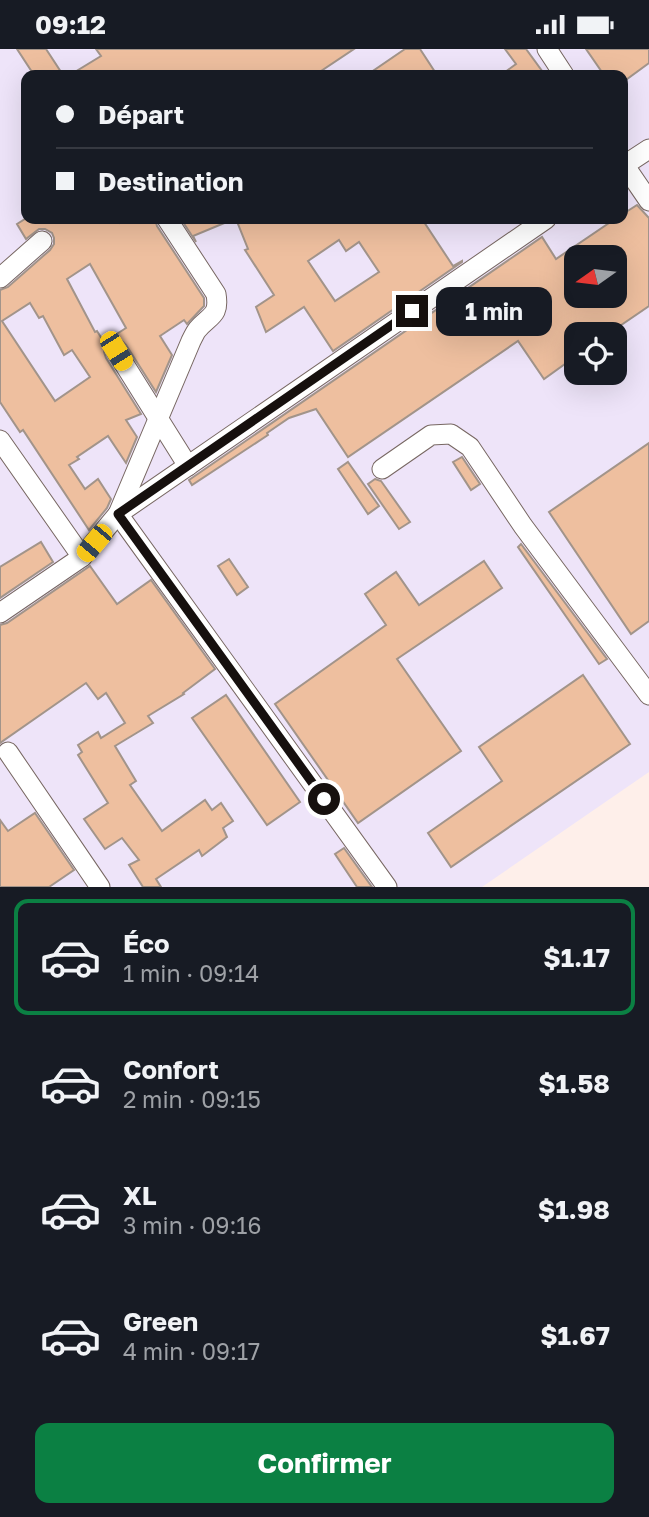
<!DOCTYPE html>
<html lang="fr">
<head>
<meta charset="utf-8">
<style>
  :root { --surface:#171b24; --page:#20242c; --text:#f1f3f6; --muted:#9ea1a6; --line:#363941; --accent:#0b8043 }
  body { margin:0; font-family:"Golos Text",sans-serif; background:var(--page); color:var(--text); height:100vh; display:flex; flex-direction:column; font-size:26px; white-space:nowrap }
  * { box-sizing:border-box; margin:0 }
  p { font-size:23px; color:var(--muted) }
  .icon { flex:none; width:38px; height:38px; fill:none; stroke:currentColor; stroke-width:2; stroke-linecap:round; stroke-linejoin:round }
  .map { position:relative; height:838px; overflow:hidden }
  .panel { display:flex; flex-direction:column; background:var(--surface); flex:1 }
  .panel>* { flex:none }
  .guide { position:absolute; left:21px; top:21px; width:607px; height:154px; border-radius:14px; box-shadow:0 7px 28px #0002; display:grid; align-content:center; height:154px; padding:0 35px; background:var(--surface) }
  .needle { width:46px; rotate:256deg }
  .controls { position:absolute; left:564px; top:196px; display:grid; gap:14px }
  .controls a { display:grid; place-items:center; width:63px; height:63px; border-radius:14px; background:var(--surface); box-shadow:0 7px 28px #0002; font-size:35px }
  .end { position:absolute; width:32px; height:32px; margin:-16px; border:9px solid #16100e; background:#fff; box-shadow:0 0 0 4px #fff }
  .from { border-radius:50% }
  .bubble { position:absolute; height:49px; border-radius:14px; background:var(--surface); box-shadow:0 7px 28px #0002; font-size:23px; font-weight:700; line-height:49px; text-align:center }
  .car { position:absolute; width:21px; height:42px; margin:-21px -10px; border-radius:9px; box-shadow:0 0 5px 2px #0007; background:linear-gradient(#f5c518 24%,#345 0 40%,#f5c518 0 76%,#345 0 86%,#f5c518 0) }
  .guide b { display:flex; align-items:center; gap:24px; height:66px; font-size:26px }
  .guide b+b { border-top:2px solid var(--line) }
  .guide i { width:18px; height:18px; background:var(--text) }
  ul { padding:12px 0 0; list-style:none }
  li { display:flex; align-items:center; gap:21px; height:116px; margin:0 14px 10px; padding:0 21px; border:4px solid transparent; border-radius:14px }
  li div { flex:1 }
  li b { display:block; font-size:26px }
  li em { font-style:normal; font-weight:700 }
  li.on { border-color:var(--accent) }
  li>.icon { width:63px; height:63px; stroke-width:1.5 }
  .button { display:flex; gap:14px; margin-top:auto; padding:14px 35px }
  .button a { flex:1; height:80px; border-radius:14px; background:var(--accent); color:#fff; font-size:28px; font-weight:700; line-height:80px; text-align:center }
  .status { display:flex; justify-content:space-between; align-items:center; height:49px; padding:0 35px; background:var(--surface); direction:ltr }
  .status svg { height:19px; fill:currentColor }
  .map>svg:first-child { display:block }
  .industrial { fill:#eee4f9; fill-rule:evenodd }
  .building { fill:#eebf9f; stroke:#a2948a; stroke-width:2; fill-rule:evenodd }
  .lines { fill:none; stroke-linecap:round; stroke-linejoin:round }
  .minor-casing { stroke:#776762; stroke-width:21 }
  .minor { stroke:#fff; stroke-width:19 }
  .route { stroke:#16100e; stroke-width:9 }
</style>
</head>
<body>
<div class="status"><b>09:12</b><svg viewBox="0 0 49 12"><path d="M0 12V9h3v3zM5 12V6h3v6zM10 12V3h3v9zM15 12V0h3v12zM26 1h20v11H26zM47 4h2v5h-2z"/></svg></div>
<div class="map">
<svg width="649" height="838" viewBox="0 0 649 838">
  <rect width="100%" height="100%" fill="#feefea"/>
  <path class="industrial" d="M0,0h649v723l-167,115h-482zM26,26h597v144h-597zM576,208h38v39h-38zM576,285h38v39h-38z"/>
  <g class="building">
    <polygon points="17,0 46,0 63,26 34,26"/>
    <polygon points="96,0 354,0 315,26 70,26 101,7"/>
    <polygon points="405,0 420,0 437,26 367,26"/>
    <polygon points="505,0 526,0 545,26 501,26 516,15"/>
    <polygon points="586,0 649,0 649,14 623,33 623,26 604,26"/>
    <path d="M637,156l12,13v88l-41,28h-32v22l-32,23 -26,-38 -170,116 -32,-48 -27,9 -22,15 1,2 -76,50 -3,-5 353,-243 14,22 59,-40h8v-5zM576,208h38v39h-38z"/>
    <path d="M25,170h92l3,4 8,-4h27l2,7 47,72v8l-17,18 -3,-4 -24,16 12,19 -16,37 -30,-47 -4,-4 -7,-2 -6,2 -4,5 -1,6 2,6 35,56 -15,6 11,17 -11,26 -18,-27 -31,21 2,2 -10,6 16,24 13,-10 13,20 -4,9 -18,22 -66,-100 -3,2 -20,-30v-112l8,-3 42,-37 4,-6v-6l-2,-5 -7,-4h-6l-13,10 -9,-15zM90,215l36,64 -22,14 -7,-11 -2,1 -28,-53zM30,254l9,15 4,-2 21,39 8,-5 18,27 -35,24 -53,-80z"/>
    <polygon points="181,170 234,170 193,187 196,193"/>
    <path d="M236,170h186l31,47 9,-5v1l-129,89 -29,-44 -38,25 -10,-25 18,-12 -29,-45 3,-1zM339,191l7,11 13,-9 20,30 -44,29 -27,-40z"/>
    <polygon points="649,394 649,572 631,585 549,463"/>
    <polygon points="462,408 480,435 471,441 453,413"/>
    <polygon points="348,413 379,457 368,465 338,420"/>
    <polygon points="375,430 381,432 410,473 399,480 368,435"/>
    <polygon points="41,493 53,513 0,549 0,518"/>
    <polygon points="521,495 607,610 599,615 518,498"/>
    <polygon points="229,510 248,538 237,546 218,517"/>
    <polygon points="484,512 502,539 397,610 461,702 358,774 275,655 386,576 365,545 396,523 419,556"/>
    <polygon points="90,517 117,555 151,531 215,620 183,644 184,645 148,667 153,674 115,697 136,732 130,736 162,782 205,751 212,761 221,754 233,772 223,779 227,788 202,807 199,801 156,830 161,838 143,838 129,816 139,811 122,789 105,800 84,770 108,754 78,706 82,703 78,696 98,683 101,689 125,674 106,644 98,650 86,634 0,694 0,576 7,574"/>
    <polygon points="583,626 630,695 451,818 428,784 502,732 479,698"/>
    <polygon points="226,646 300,753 267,776 192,669"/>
    <polygon points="35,764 74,821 49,838 0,838 0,771 8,782"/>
    <polygon points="344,799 372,838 357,838 335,805"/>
  </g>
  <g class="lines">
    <g class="minor-casing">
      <g id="minor">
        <polyline points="547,0 564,26"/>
        <polyline points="623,114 649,152"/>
        <polyline points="623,117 649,100"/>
        <path d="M167,170l49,75c4,23 -7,21 -19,36 -1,1 -5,9 -6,11l-73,173 269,373"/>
        <polyline points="0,229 42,192"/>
        <polyline points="116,302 188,417"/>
        <polyline points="0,391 82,508"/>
        <polyline points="382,420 431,386 451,385 470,398 523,477 649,646"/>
        <polyline points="0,564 82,508 118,465 546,170"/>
        <polyline points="8,703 100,838"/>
      </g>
    </g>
    <use href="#minor" class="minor"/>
  </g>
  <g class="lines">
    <polyline class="route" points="324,750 118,465 412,262"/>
  </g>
</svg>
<div class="controls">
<a><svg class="needle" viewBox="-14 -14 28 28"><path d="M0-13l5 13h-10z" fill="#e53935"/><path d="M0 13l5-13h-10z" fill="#9ea1a6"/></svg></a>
<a><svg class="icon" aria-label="locate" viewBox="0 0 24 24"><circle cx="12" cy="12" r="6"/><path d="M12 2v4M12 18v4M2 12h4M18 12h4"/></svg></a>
</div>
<i class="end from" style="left:324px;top:750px"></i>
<i class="end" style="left:412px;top:262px"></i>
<div class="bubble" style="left:436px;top:238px;width:116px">1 min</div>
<i class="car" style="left:116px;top:302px;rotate:148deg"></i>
<i class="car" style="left:94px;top:494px;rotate:220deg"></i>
<div class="guide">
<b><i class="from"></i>Départ</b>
<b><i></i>Destination</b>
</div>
</div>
<section class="panel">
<ul>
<li class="on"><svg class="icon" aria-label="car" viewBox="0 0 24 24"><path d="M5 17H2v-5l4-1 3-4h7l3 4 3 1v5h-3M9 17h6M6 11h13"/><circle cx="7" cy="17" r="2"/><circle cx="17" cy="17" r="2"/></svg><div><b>Éco</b><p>1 min · 09:14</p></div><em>$1.17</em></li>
<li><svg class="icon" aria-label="car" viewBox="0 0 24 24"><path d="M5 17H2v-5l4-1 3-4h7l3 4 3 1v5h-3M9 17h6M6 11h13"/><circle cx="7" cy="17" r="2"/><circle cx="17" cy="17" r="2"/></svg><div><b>Confort</b><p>2 min · 09:15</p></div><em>$1.58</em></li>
<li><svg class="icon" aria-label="car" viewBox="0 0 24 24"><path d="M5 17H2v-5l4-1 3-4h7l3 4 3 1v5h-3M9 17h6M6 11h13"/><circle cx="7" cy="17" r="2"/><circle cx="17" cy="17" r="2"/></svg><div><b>XL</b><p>3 min · 09:16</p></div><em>$1.98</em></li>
<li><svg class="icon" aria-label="car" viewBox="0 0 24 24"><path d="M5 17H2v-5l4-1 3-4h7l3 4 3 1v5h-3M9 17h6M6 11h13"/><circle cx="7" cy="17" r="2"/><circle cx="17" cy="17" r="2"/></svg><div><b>Green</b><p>4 min · 09:17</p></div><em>$1.67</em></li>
</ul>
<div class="button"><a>Confirmer</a></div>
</section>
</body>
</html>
